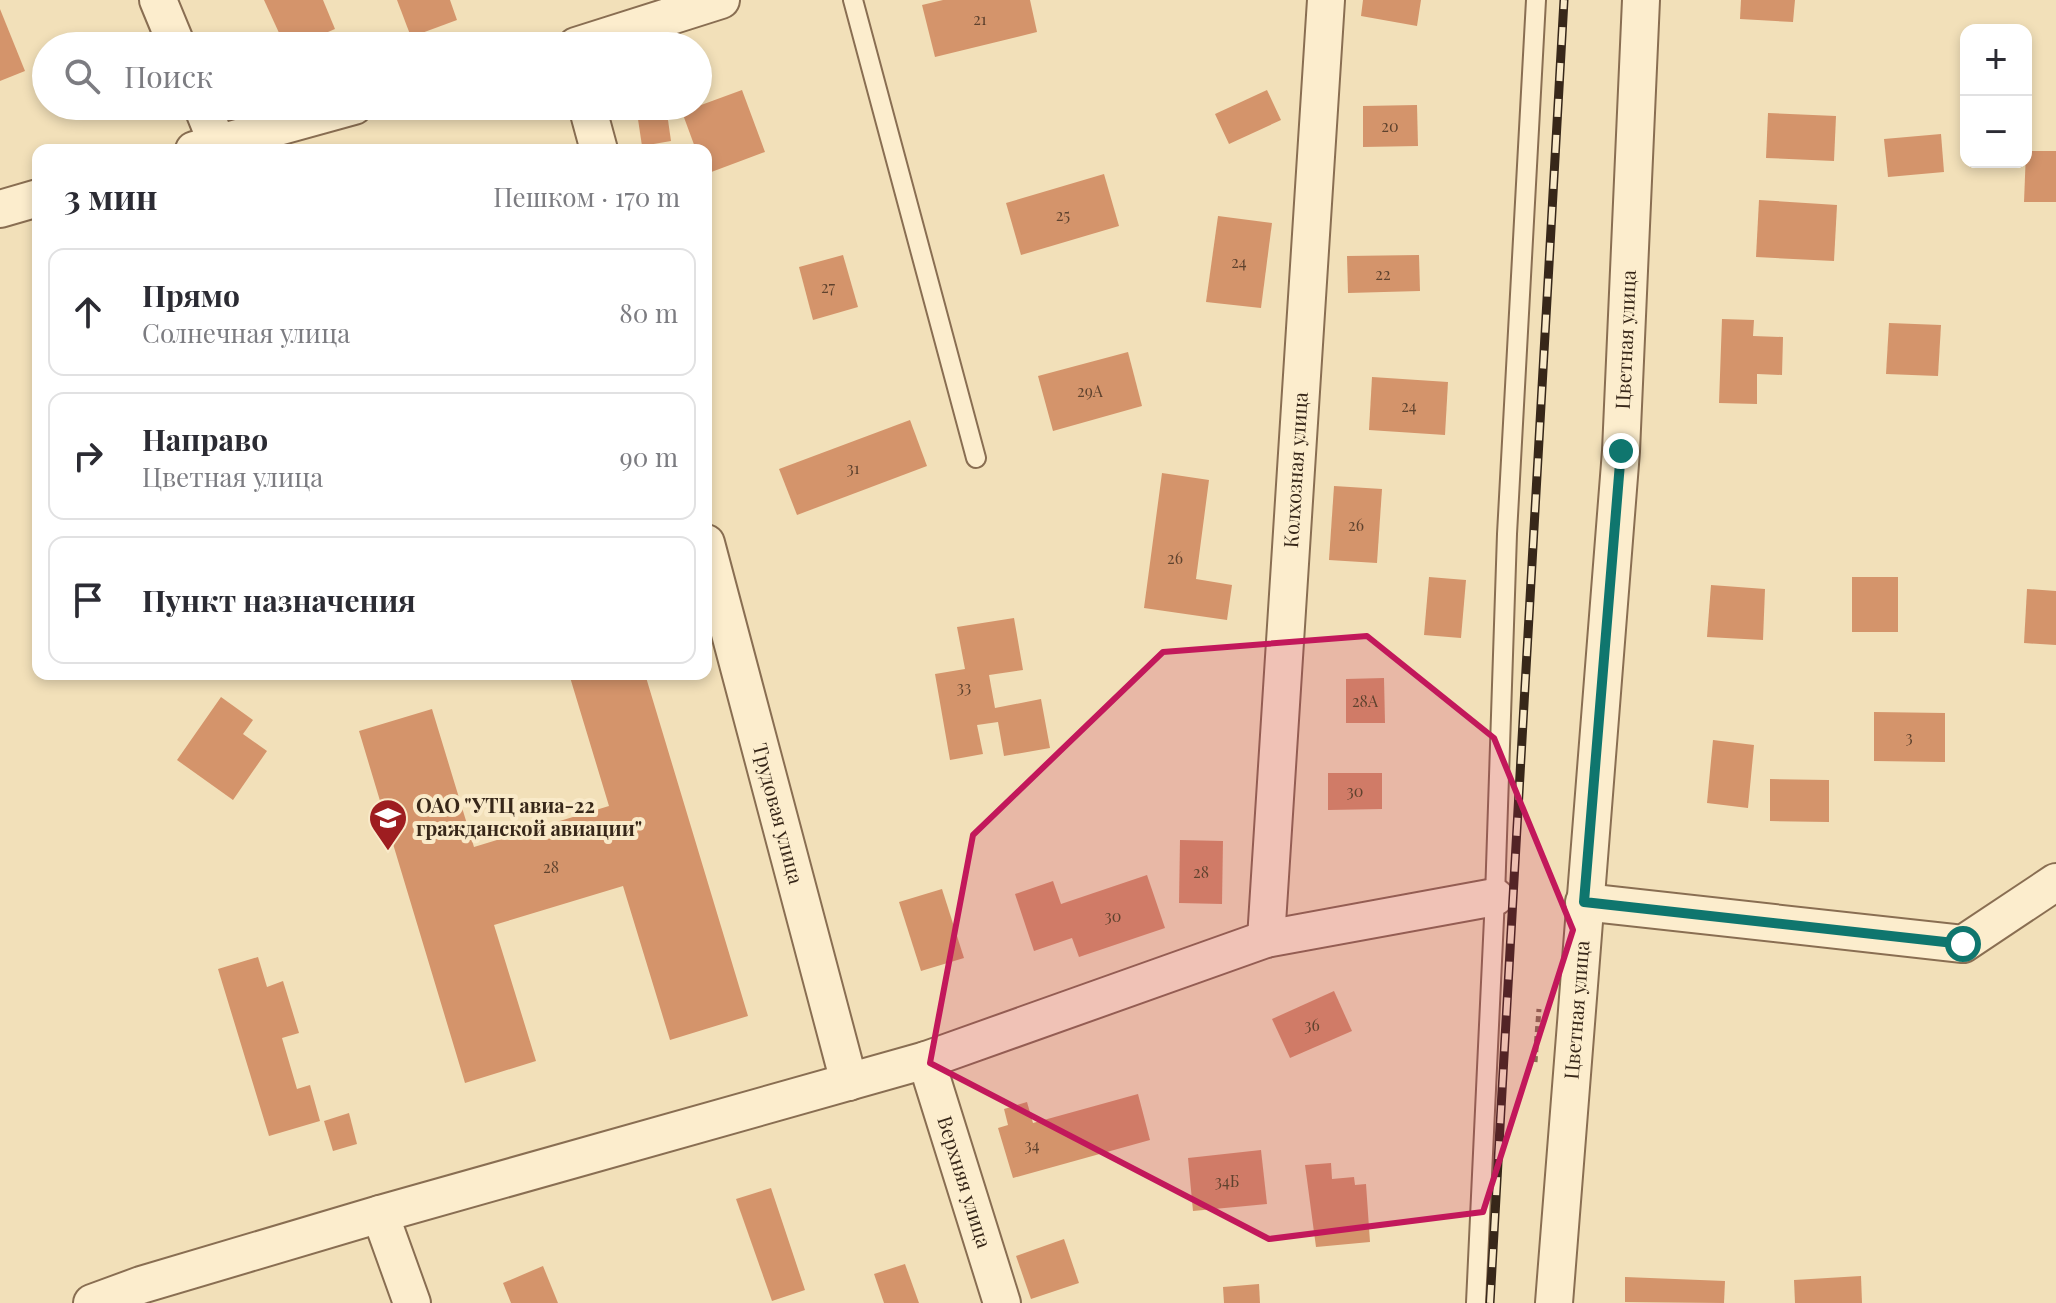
<!DOCTYPE html>
<html lang="ru">
<head>
<meta charset="utf-8">
<style>
  :root { --surface:#fff; --page:#f2f2f3; --text:#2b2b33; --muted:#7c7c81; --line:#e1e1e2 }
  body { margin:0; font-family:"Playfair Display",serif; background:var(--page); color:var(--text) }
  .controls { position:absolute; right:24px; top:24px; display:grid; overflow:hidden; border-radius:16px; box-shadow:0 4px 12px #0003 }
  .controls button { width:72px; height:72px; display:grid; place-items:center; padding:0; border:0; border-bottom:2px solid var(--line); background:var(--surface); color:var(--text); font:40px sans-serif }
  .stop { position:absolute; width:24px; height:24px; margin:-18px; border:6px solid #0f766e; border-radius:50%; background:#fff }
  .stop.end { background:#0f766e; border-color:#fff; box-shadow:0 2px 8px #0008 }
  .list { margin:0; padding:0; list-style:none }
  h2 { display:flex; justify-content:space-between; align-items:center; height:104px; margin:0; padding:0 32px; font-size:34px }
  h2 small { font-size:26px; font-weight:400; color:var(--muted) }
  .list li { display:grid; grid-template-columns:52px 1fr auto; gap:24px; align-items:center; box-sizing:border-box; height:128px; margin:0 16px 16px; padding:0 16px; border:2px solid var(--line); border-radius:16px }
  .list b { display:block; font-size:30px; white-space:nowrap }
  .list p { margin:0; font-size:26px; white-space:nowrap; color:var(--muted) }
  .list em { font-size:26px; font-style:normal; color:var(--muted) }
  .icon { flex:none; width:44px; height:44px; fill:none; stroke:currentColor; stroke-width:2; stroke-linecap:round; stroke-linejoin:round }
  .map { position:relative; flex:none; width:2056px; height:1303px; overflow:hidden }
  .search { position:absolute; background:var(--surface); box-shadow:0 4px 12px #0003; left:32px; top:32px; width:680px; height:88px; display:flex; align-items:center; gap:20px; box-sizing:border-box; padding:0 28px; border-radius:44px; color:var(--muted); font-size:30px }
  .panel { position:absolute; background:var(--surface); box-shadow:0 4px 12px #0003; left:32px; top:144px; width:680px; height:536px; border-radius:16px }
  .map>svg:first-child { display:block }
  .building { fill:#d4946b }
  .lines { fill:none; stroke-linecap:round; stroke-linejoin:round }
  .lane-casing { stroke:#896e52; stroke-width:22 }
  .street-casing { stroke:#896e52; stroke-width:40 }
  .path { stroke:#896e52; stroke-width:5; stroke-dasharray:6 4; stroke-linecap:butt }
  .lane { stroke:#fcedcd; stroke-width:18 }
  .street { stroke:#fcedcd; stroke-width:36 }
  .rail-casing { stroke:#372719; stroke-width:9 }
  .rail { stroke:#f9eac9; stroke-width:6; stroke-dasharray:18; stroke-linecap:butt }
  .route { stroke:#0f766e; stroke-width:10 }
  .marked { fill:#c2185b; fill-opacity:0.2; stroke:#c2185b; stroke-width:6; stroke-linejoin:round }
  .labels { text-anchor:middle; stroke-width:8; stroke-linejoin:round; paint-order:stroke }
  .number-label { font-size:16px; fill:#5e422e }
  .street-label { font-size:20px; fill:#372719; stroke:#f9eac9 }
  .poi-label { font-size:20px; font-weight:bold; fill:#372719; stroke:#f9eac9; text-anchor:start }
</style>
</head>
<body>
<div class="map">
<svg width="2056" height="1303" viewBox="0 0 2056 1303">
  <rect width="100%" height="100%" fill="#f2e0b9"/>
  <!-- building -->
  <g class="building">
    <polygon points="264,0 323,0 335,29 295,46 285,46"/>
    <polygon points="397,0 450,0 457,20 411,37"/>
    <polygon points="943,0 1030,0 1037,32 935,57 922,5"/>
    <polygon points="1363,0 1421,0 1417,26 1361,16"/>
    <polygon points="1741,0 1795,0 1793,22 1740,19"/>
    <polygon points="0,9 25,71 0,81"/>
    <polygon points="742,90 765,152 706,174 706,150 696,150 682,112"/>
    <polygon points="1267,90 1281,120 1229,144 1215,114"/>
    <polygon points="1417,105 1418,146 1363,147 1363,106"/>
    <polygon points="636,106 666,106 671,141 642,146"/>
    <polygon points="1768,113 1836,116 1834,161 1766,158"/>
    <polygon points="1941,134 1944,172 1888,177 1884,139"/>
    <polygon points="2026,151 2056,151 2056,202 2024,202"/>
    <polygon points="1104,174 1119,226 1021,255 1006,203"/>
    <polygon points="1759,200 1837,205 1834,261 1756,257"/>
    <polygon points="1218,216 1272,223 1261,308 1206,302"/>
    <polygon points="843,255 858,307 813,320 799,267"/>
    <polygon points="1419,255 1420,291 1348,293 1347,256"/>
    <polygon points="1722,319 1754,320 1753,336 1783,337 1782,375 1757,374 1757,404 1719,403"/>
    <polygon points="1889,323 1941,325 1938,376 1886,374"/>
    <polygon points="1128,352 1142,406 1053,431 1038,376"/>
    <polygon points="1372,377 1448,382 1445,435 1369,430"/>
    <polygon points="910,420 927,466 797,515 779,469"/>
    <polygon points="1162,473 1209,480 1196,579 1232,585 1227,620 1144,608"/>
    <polygon points="1334,486 1382,489 1377,563 1329,560"/>
    <polygon points="1429,577 1466,580 1461,638 1424,635"/>
    <rect x="1852" y="577" width="46" height="55"/>
    <polygon points="1711,585 1765,589 1763,640 1707,637"/>
    <polygon points="2027,589 2056,591 2056,645 2024,643"/>
    <polygon points="1014,618 1023,670 989,675 995,708 1041,699 1050,748 1004,756 998,722 977,725 983,754 950,760 935,674 965,669 957,627"/>
    <polygon points="569,674 645,674 748,1016 670,1040 623,886 494,925 536,1061 465,1083 359,731 432,709 474,847 609,806"/>
    <polygon points="1384,678 1385,723 1346,723 1346,679"/>
    <polygon points="221,697 253,720 243,734 267,751 233,800 177,760"/>
    <polygon points="1874,712 1945,713 1945,762 1874,761"/>
    <polygon points="1713,740 1754,745 1748,808 1707,803"/>
    <polygon points="1328,773 1382,773 1382,809 1328,810"/>
    <polygon points="1770,779 1829,780 1829,822 1770,821"/>
    <polygon points="1180,840 1223,841 1222,904 1179,903"/>
    <polygon points="1147,875 1165,928 1079,957 1072,938 1034,951 1015,894 1053,881 1061,904"/>
    <polygon points="942,889 964,958 921,971 899,902"/>
    <polygon points="258,957 267,987 283,981 299,1033 282,1038 297,1089 310,1085 320,1121 269,1136 218,969"/>
    <polygon points="1334,991 1352,1031 1290,1058 1272,1019"/>
    <polygon points="1138,1094 1150,1140 1013,1178 998,1128 1008,1125 1004,1109 1027,1102 1033,1123"/>
    <polygon points="349,1113 357,1144 333,1151 324,1121"/>
    <polygon points="1261,1150 1267,1204 1193,1211 1188,1158"/>
    <polygon points="1331,1163 1332,1179 1354,1177 1355,1185 1366,1184 1370,1242 1316,1247 1305,1165"/>
    <polygon points="771,1188 805,1290 772,1301 736,1199"/>
    <polygon points="1064,1239 1079,1283 1031,1299 1016,1256"/>
    <polygon points="905,1264 919,1303 884,1303 874,1274"/>
    <polygon points="543,1266 558,1303 511,1303 503,1283"/>
    <polygon points="1861,1276 1862,1303 1795,1303 1794,1280"/>
    <polygon points="1625,1277 1725,1281 1724,1303 1625,1302"/>
    <polygon points="1259,1284 1260,1303 1224,1303 1223,1287"/>
  </g>
  <g class="lines">
    <defs>
      <g id="lane">
        <polyline points="853,0 976,458"/>
        <polyline points="1476,1303 1495,897 1507,534 1536,0"/>
      </g>
      <g id="street">
        <polyline points="158,0 177,46"/>
        <polyline points="576,46 721,0"/>
        <polyline points="202,106 217,143"/>
        <polyline points="587,106 599,150"/>
        <polyline points="194,150 354,106"/>
        <polyline points="0,209 38,198"/>
        <path id="s1" d="M706,543L849,1082"/>
        <polyline points="1584,902 1963,944 2056,882"/>
        <path id="s2" d="M1266,939L1326,0"/>
        <path id="s3" d="M926,1060L1002,1303"/>
        <polyline points="380,1214 412,1303"/>
        <polyline points="92,1303 141,1285 380,1214 926,1060 1266,939 1495,897"/>
        <path id="s4" d="M1554,1303L1621,451L1641,0"/>
      </g>
    </defs>
    <!-- lane casing -->
    <use href="#lane" class="lane-casing"/>
    <!-- street casing -->
    <use href="#street" class="street-casing"/>
    <!-- path -->
    <polyline class="path" points="1535,1062 1539,1009"/>
    <!-- lane -->
    <use href="#lane" class="lane"/>
    <!-- street -->
    <use href="#street" class="street"/>
    <defs>
      <polyline id="rail" points="1490,1303 1564,0"/>
    </defs>
    <!-- rail casing -->
    <use href="#rail" class="rail-casing"/>
    <!-- rail -->
    <use href="#rail" class="rail"/>
  </g>
  <g class="lines">
    <!-- route -->
    <polyline class="route" points="1621,451 1584,902 1963,944"/>
  </g>
  <!-- marked area -->
  <path class="marked" d="M1367,636L1494,738L1573,930L1483,1212L1269,1239L930,1063L973,835L1163,652Z"/>
  <!-- icons -->
  <defs>
    <symbol id="university-pin" viewBox="-11 -11 22 30"><path d="M0 17L-7.5 6A9.5 9.5 0 1 1 7.5 6Z" fill="#9e1d20" stroke="#f9eac9"/><path d="M0-5L7-2L0 1L-7-2ZM-4 1L0 2.5L4 1V4Q0 6-4 4Z" fill="#fff"/></symbol>
  </defs>
  <g fill-rule="evenodd">
    <use href="#university-pin" x="366" y="796" width="44" height="60"/>
  </g>
  <g class="labels">
    <!-- number labels -->
    <g class="number-label">
      <text x="980" y="25">21</text>
      <text x="1390" y="132">20</text>
      <text x="1063" y="221">25</text>
      <text x="1239" y="268">24</text>
      <text x="1383" y="280">22</text>
      <text x="828" y="293">27</text>
      <text x="1090" y="397">29А</text>
      <text x="1409" y="412">24</text>
      <text x="853" y="474">31</text>
      <text x="1356" y="531">26</text>
      <text x="1175" y="564">26</text>
      <text x="964" y="693">33</text>
      <text x="1365" y="707">28А</text>
      <text x="1909" y="743">3</text>
      <text x="1355" y="797">30</text>
      <text x="551" y="873">28</text>
      <text x="1201" y="878">28</text>
      <text x="1113" y="922">30</text>
      <text x="1312" y="1031">36</text>
      <text x="1032" y="1151">34</text>
      <text x="1227" y="1187">34Б</text>
    </g>
    <!-- street labels -->
    <g class="street-label">
      <text dy="7" stroke="none"><textPath href="#s4" startOffset="966">Цветная улица</textPath></text>
      <text dy="7" stroke="none"><textPath href="#s2" startOffset="470">Колхозная улица</textPath></text>
      <text dy="7" stroke="none"><textPath href="#s1" startOffset="280">Трудовая улица</textPath></text>
      <text dy="7" stroke="none"><textPath href="#s4" startOffset="294">Цветная улица</textPath></text>
      <text dy="7" stroke="none"><textPath href="#s3" startOffset="128">Верхняя улица</textPath></text>
    </g>
    <!-- poi labels -->
    <g class="poi-label">
      <text x="416" y="813">ОАО "УТЦ авиа-22<tspan x="416" dy="23">гражданской авиации"</tspan></text>
    </g>
  </g>
</svg>
<div class="controls">
<button>+</button>
<button>−</button>
</div>
<div class="stop" style="left:1963px;top:944px"></div>
<div class="stop end" style="left:1621px;top:451px"></div>
<div class="search"><svg class="icon" aria-label="search" viewBox="0 0 24 24"><circle cx="10" cy="10" r="6"/><path d="M15 15l6 6"/></svg>Поиск</div>
<section class="panel">
<h2>3 мин<small>Пешком · 170 m</small></h2>
<ul class="list">
<li><svg class="icon" aria-label="ahead" viewBox="0 0 24 24"><path d="M12 20V5M6 11l6-6 6 6"/></svg><div><b>Прямо</b><p>Солнечная улица</p></div><em>80 m</em></li>
<li><svg class="icon" aria-label="right" viewBox="0 0 24 24"><path d="M7 20v-9h11M14 6l5 5-5 5"/></svg><div><b>Направо</b><p>Цветная улица</p></div><em>90 m</em></li>
<li><svg class="icon" aria-label="arrive" viewBox="0 0 24 24"><path d="M6 21V4h12l-3 4 3 4H6"/></svg><div><b>Пункт назначения</b></div></li>
</ul>
</section>
</div>
</body>
</html>
